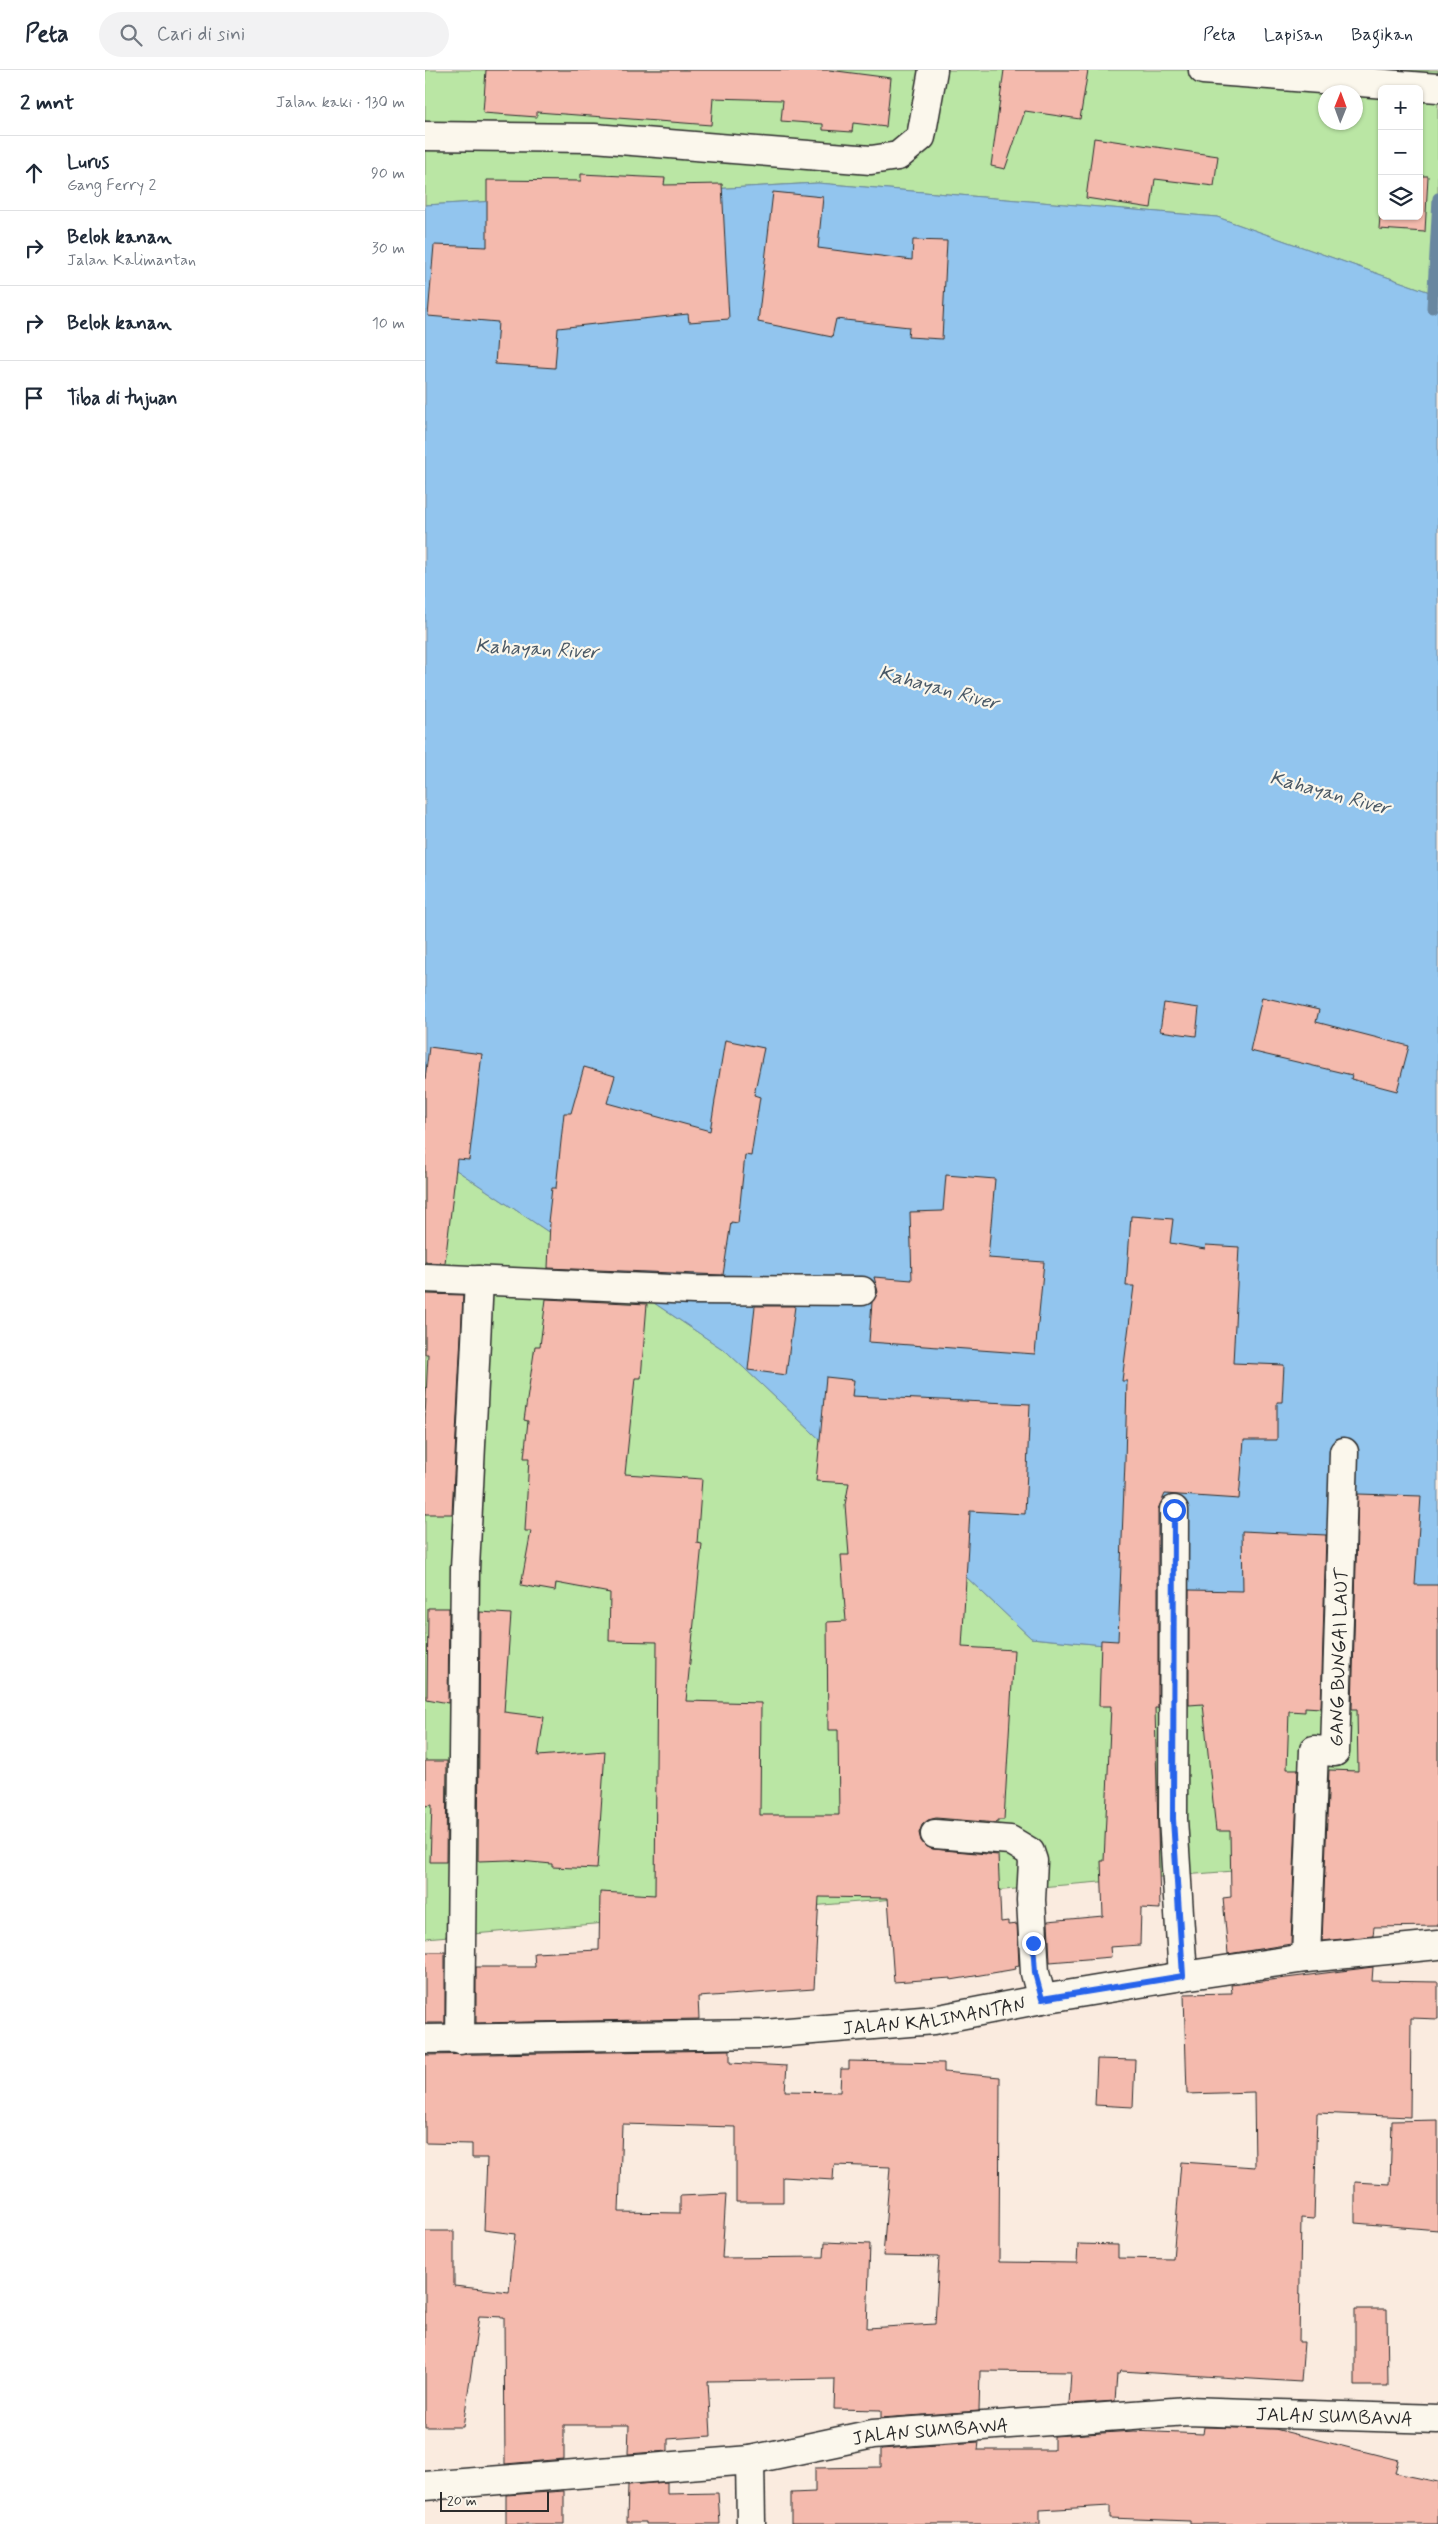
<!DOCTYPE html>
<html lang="id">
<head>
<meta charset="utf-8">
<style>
  :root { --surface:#fff; --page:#f2f2f3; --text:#1f2937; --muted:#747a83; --line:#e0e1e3 }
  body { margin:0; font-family:Mynerve,sans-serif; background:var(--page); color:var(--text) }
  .controls { position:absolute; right:15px; top:15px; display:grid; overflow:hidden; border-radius:8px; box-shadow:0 1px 4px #0004 }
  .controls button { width:45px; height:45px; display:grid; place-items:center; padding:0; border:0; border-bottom:1px solid var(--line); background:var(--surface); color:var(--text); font:25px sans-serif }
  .compass { position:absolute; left:893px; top:15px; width:45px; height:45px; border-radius:50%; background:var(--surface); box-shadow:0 1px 4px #0004; rotate:1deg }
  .scale { position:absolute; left:15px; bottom:12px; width:109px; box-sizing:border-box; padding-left:5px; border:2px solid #2b2b2b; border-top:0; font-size:14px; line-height:18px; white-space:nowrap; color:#2b2b2b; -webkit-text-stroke:4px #fbf7ec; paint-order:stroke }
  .stop { position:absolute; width:15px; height:15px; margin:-11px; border:4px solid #2563eb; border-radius:50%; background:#fff }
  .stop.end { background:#2563eb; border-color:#fff; box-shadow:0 1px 5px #0008 }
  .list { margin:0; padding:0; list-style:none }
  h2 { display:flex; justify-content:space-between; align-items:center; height:65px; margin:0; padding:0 20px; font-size:21px }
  h2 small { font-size:16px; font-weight:400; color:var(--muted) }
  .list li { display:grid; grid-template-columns:32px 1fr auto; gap:15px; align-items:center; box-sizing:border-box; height:75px; padding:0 20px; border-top:1px solid var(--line) }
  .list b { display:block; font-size:19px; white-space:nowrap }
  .list p { margin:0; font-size:16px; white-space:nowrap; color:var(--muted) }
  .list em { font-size:16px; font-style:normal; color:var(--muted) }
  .icon { flex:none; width:28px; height:28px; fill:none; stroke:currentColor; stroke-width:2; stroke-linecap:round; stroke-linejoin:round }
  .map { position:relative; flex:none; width:1013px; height:2454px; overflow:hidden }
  header { display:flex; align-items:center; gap:30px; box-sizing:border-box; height:70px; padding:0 25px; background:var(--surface); border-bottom:1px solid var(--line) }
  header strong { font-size:24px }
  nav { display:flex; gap:28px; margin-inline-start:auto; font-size:18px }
  .search { width:350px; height:45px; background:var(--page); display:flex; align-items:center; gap:12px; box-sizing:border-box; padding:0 18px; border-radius:28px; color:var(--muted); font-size:19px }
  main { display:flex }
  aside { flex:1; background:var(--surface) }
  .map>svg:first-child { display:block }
  .green { fill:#bae6a4; stroke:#728868; fill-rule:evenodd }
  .water { fill:#92c5ee; stroke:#6987a0 }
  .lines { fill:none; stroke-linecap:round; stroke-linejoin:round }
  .stream { stroke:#6987a0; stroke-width:11 }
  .building { fill:#f4baad; stroke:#2b2b2b; fill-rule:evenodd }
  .minor-casing { stroke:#2b2b2b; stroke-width:31 }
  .minor { stroke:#fbf7ec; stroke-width:28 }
  .route { stroke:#2563eb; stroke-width:6 }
  .labels { text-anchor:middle; stroke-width:4.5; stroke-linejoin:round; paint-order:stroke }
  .street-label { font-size:19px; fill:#2b2b2b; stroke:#fbf7ec }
  .water-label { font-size:20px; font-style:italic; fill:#4a5966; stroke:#fbf7ec }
</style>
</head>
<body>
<header>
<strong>Peta</strong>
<div class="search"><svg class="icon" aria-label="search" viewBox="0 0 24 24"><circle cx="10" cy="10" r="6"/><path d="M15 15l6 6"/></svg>Cari di sini</div>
<nav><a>Peta</a><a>Lapisan</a><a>Bagikan</a></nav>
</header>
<main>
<aside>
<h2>2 mnt<small>Jalan kaki · 130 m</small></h2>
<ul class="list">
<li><svg class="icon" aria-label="ahead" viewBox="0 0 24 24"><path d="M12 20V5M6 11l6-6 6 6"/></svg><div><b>Lurus</b><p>Gang Ferry 2</p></div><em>90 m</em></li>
<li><svg class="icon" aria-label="right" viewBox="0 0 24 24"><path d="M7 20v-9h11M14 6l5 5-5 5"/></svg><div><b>Belok kanan</b><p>Jalan Kalimantan</p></div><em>30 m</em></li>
<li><svg class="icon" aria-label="right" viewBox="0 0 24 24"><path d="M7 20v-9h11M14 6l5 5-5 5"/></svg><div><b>Belok kanan</b></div><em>10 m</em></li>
<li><svg class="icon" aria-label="arrive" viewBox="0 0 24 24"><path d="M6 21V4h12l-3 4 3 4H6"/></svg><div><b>Tiba di tujuan</b></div></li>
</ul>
</aside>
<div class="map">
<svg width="1013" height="2454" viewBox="0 0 1013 2454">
  <rect width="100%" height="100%" fill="#faebdf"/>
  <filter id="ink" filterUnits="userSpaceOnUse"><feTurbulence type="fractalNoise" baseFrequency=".02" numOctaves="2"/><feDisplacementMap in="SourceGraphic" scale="10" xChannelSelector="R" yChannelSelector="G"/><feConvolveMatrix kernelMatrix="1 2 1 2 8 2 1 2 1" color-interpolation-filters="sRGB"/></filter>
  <g filter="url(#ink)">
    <!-- green -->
    <g class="green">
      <path d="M0,0H1013V225L792,147L393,113L0,135ZM957,19H994V146H957ZM901,22H931V52H901Z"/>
      <polygon points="0,1079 302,1282 606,1568 804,1587 1013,1593 1013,1784 0,1868"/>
    </g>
    <!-- water -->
    <polygon class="water" points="393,113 792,147 1013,225 1013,1593 804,1587 606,1568 302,1282 0,1079 0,135"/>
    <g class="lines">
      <!-- stream -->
      <polyline class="stream" points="1007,238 1013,128"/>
    </g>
    <!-- building -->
    <g class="building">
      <polygon points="61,0 404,0 466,8 461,57 428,53 427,62 398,60 398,54 356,51 358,30 288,28 286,55 112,42 112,47 58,43"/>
      <polygon points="579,0 663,0 655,49 600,41 580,99 566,96"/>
      <polygon points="669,68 793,86 789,116 730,109 726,138 661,128"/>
      <polygon points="156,104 240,108 239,115 297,114 304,249 264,252 263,244 133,258 130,298 70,294 73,252 3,246 9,175 62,177 62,110 156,111"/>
      <polygon points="994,106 1003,106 1000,162 954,159 957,121 957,146 994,146"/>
      <polygon points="348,122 398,127 393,178 487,190 488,170 522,171 517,269 483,267 484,257 411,249 407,267 333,252"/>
      <polygon points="837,927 894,940 891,952 984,976 972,1021 926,1009 927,1005 825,981"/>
      <polygon points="739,933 774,938 771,966 735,961"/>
      <polygon points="300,970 339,978 329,1025 335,1027 326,1086 320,1085 313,1153 306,1152 298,1205 123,1198 125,1152 123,1152 127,1118 131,1118 139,1043 146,1043 159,997 190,1006 182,1033 285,1061"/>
      <polygon points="4,977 57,984 44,1090 32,1089 20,1193 0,1192 0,1009"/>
      <polygon points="521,1105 570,1109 563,1188 619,1192 610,1284 444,1272 447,1232 453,1222 449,1207 487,1210 485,1142 518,1141"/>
      <polygon points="706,1146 748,1149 745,1173 780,1179 781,1175 814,1177 808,1293 859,1295 857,1332 852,1332 852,1370 819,1370 814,1429 740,1424 733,1439 733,1638 730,1638 735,1839 716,1838 715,1875 685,1877 686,1887 625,1892 623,1851 678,1846 676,1791 679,1791 686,1636 674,1636 676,1570 693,1571 700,1392 702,1311 697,1311 709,1216 701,1216"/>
      <polygon points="0,1224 38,1225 27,1444 0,1444 0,1348 3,1284 0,1284"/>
      <polygon points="121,1229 222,1234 216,1308 210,1308 200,1404 277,1409 272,1473 277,1474 261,1631 336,1633 335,1745 414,1745 413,1660 403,1660 402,1552 421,1551 416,1485 424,1485 420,1435 424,1413 391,1411 401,1307 429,1310 427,1326 605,1334 600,1444 545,1441 537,1577 589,1580 579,1750 572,1750 572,1753 511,1748 503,1750 497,1755 494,1763 496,1771 501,1777 508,1779 573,1785 576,1852 583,1851 583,1855 592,1854 594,1895 590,1896 591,1899 526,1910 526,1908 469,1912 463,1828 394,1827 389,1919 273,1927 274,1949 51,1953 51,1897 110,1897 109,1883 174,1880 175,1822 230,1825 232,1572 184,1571 185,1523 131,1513 130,1521 96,1515 106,1461 100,1461 104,1388 99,1388 103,1351 99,1350 110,1276 115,1276"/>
      <polygon points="330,1236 370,1236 361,1305 323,1300"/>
      <polygon points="933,1424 996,1426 990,1515 1013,1515 1013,1856 949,1857 948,1866 897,1871 904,1700 933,1701 932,1639 927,1639"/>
      <polygon points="817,1461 901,1465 896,1638 880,1637 880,1642 864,1641 862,1699 873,1699 866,1874 803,1884 798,1828 806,1827 805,1761 791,1761 778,1634 764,1635 764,1520 818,1521"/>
      <polygon points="3,1538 24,1538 23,1633 2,1629"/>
      <polygon points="55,1542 86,1544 79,1642 119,1647 113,1686 180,1681 172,1799 127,1797 127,1794 84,1790 53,1791"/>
      <polygon points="0,1691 22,1691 21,1792 5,1792 7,1735 0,1736"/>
      <rect x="0" y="1882" width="20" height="71"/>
      <path d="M948,1897L947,1911L1013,1912V1949L986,1948L985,2047L892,2043L889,2149L876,2148L874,2272H879L876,2312L696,2301L695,2304H692L690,2331L644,2334L646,2302L555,2301L554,2341L456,2348V2340L409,2339L410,2309L283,2311L286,2366L243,2369V2381L203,2384L204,2355H139V2389L80,2394L79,2247L54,2246L38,2357H0V2161H29V2216L84,2222L90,2164L59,2160L62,2088H47V2074L0,2073V1985L305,1980V1993L362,1996L360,2021L415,2022L416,1999H424V1991L519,1993V2002L575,2007L574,2192L652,2193L653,2174L693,2175V2188L748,2189L756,2092L830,2097L829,2022L762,2024L759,1924L807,1923L806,1915ZM197,2054L311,2057V2132H358V2107L408,2110L409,2095L465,2097L458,2186L514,2187L510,2254L442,2258L445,2174L400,2172L399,2187L297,2188L301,2124L255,2126V2143L194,2142Z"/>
      <polygon points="672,1989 710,1990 708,2037 670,2035"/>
      <polygon points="1013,2050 1013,2160 930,2153 930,2112 965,2114 967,2051"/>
      <polygon points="930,2239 962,2239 963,2316 930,2316"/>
      <polygon points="779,2357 850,2359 973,2390 970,2403 1013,2412 1013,2454 765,2454 765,2451 685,2448 685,2436 615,2440 615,2454 366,2454 366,2423 390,2422 390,2398 456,2397 456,2379 554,2372 553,2380 629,2380 629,2366 709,2361 778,2364"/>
      <polygon points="242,2412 242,2424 293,2423 295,2454 220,2454 220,2452 202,2452 203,2415"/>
      <polygon points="139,2421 139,2454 81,2454 81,2425"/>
    </g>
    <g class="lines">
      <defs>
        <g id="minor">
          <polyline points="778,0 1013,18"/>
          <polyline points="0,66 169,68 446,90 473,86 496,67 508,0"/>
          <polyline points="0,1208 269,1220 437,1221"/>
          <polyline points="749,1440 748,1749 758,1906"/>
          <polyline points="510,1764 585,1770 605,1782 608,1791 606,1830 610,1903 617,1929"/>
          <path id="s1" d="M881,1888L889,1680L910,1682L919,1382"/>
          <path id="s2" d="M0,1969L339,1964L509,1950L617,1929L758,1906L881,1888L1013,1875"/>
          <polyline points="35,1970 40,1499 54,1210"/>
          <polyline points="325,2390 326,2454"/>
          <path id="s3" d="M0,2416L325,2390L448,2364L762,2341L1013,2349"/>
        </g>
      </defs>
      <!-- minor casing -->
      <use href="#minor" class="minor-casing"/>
      <!-- minor -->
      <use href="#minor" class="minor"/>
    </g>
  </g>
  <g class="lines" filter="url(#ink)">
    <!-- route -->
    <polyline class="route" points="608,1873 610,1903 617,1929 758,1906 748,1749 749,1440"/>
  </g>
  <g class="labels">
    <!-- street labels -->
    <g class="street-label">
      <text dy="7" stroke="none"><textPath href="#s1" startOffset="324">GANG BUNGAI LAUT</textPath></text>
      <text dy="7" stroke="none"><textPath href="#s2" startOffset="510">JALAN KALIMANTAN</textPath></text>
      <text dy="7" stroke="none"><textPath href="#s3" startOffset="914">JALAN SUMBAWA</textPath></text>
      <text dy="7" stroke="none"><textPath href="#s3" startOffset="509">JALAN SUMBAWA</textPath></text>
    </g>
    <!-- water labels -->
    <g class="water-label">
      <text transform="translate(112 578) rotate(3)" y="7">Kahayan River</text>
      <text transform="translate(514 617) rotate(15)" y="7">Kahayan River</text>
      <text transform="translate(905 722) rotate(15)" y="7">Kahayan River</text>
    </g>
  </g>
</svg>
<div class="controls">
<button>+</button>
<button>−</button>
<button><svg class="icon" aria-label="layers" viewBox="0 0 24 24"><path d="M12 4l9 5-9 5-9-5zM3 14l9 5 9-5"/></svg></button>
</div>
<svg class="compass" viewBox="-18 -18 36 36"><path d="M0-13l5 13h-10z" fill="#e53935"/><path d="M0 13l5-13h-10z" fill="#747a83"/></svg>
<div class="scale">20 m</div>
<div class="stop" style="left:749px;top:1440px"></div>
<div class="stop end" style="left:608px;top:1873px"></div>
</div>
</main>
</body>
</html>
